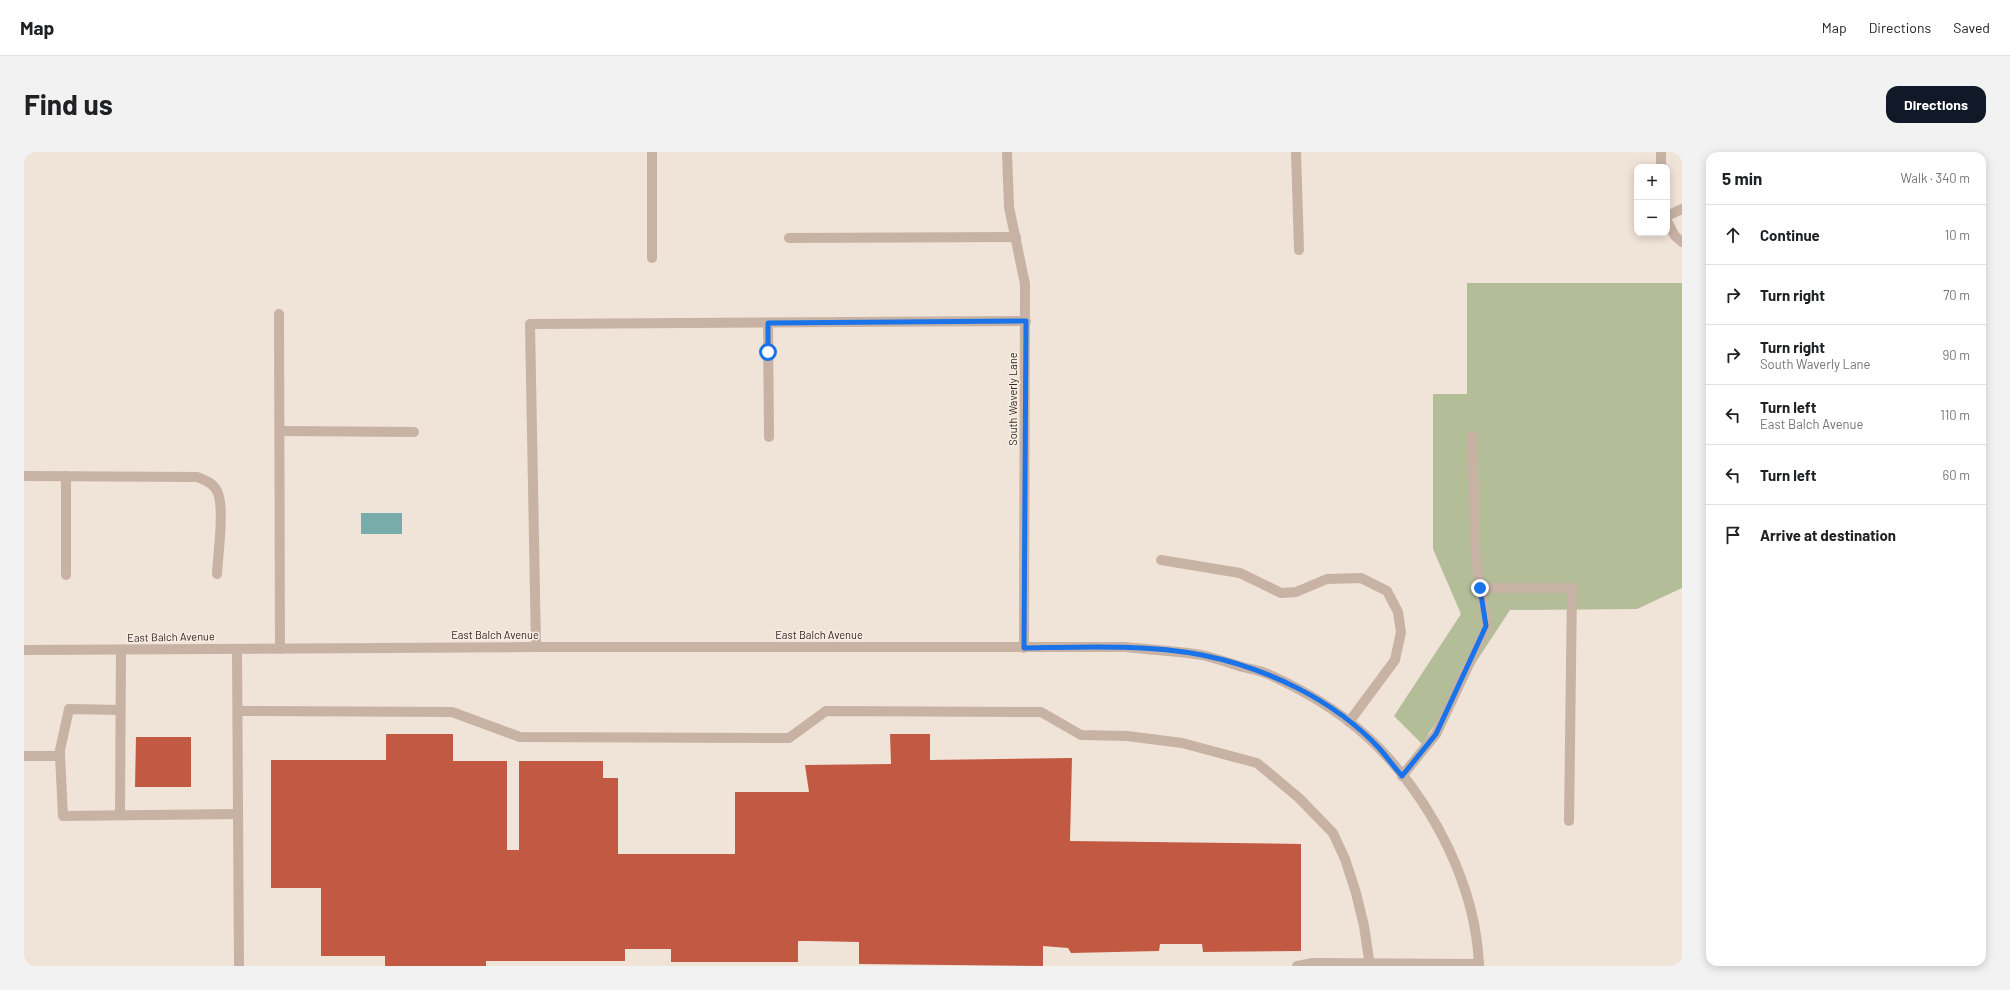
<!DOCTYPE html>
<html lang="en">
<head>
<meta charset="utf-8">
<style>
  :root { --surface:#fff; --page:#f2f2f2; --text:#202124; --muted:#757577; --line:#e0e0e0; --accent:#111827 }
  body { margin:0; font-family:Barlow,sans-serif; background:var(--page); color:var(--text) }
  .controls { position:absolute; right:12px; top:12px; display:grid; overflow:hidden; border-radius:8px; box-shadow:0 2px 10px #0003 }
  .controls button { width:36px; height:36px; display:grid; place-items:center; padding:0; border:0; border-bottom:1px solid var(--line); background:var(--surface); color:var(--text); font:20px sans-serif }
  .stop { position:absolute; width:12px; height:12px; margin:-9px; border:3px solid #1a73e8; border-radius:50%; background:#fff }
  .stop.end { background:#1a73e8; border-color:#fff; box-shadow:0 1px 4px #0008 }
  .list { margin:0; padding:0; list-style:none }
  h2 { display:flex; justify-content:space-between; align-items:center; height:52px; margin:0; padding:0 16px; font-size:17px }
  h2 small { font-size:13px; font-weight:400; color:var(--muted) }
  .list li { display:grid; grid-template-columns:26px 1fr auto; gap:12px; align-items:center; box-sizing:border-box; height:60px; padding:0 16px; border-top:1px solid var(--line) }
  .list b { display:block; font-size:15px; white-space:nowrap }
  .list p { margin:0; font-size:13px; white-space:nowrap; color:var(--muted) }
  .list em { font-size:13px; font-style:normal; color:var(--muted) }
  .icon { flex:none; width:22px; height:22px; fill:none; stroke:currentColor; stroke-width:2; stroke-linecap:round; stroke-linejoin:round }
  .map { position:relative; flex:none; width:1658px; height:814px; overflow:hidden; border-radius:12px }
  header { display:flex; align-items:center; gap:24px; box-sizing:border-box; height:56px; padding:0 20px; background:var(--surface); border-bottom:1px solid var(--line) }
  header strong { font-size:19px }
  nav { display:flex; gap:22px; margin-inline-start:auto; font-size:14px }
  .intro { display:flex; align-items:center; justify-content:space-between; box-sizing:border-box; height:96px; padding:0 24px }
  h1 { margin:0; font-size:28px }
  .button { padding:10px 18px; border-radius:12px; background:var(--accent); color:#fff; font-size:14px; font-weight:700 }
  main { display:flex; gap:24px; padding:0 24px }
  aside { flex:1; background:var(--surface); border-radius:12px; box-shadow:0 2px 10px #0003 }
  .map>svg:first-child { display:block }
  .green { fill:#b3be98 }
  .water { fill:#77acab }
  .building { fill:#c25a43 }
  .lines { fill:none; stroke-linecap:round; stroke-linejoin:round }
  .service { stroke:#c7b2a4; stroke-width:10 }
  .minor { stroke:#c7b2a4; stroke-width:10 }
  .route { stroke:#1a73e8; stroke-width:5 }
  .labels { text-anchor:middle; stroke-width:3; stroke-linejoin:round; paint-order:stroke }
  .street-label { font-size:11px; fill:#332925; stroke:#f8ede3 }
</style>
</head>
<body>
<header>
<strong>Map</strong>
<nav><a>Map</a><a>Directions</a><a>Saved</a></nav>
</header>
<div class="intro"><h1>Find us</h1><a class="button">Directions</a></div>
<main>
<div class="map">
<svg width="1658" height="814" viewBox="0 0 1658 814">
  <rect width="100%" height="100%" fill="#f0e3d7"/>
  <!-- green -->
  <polygon class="green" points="1443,131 1658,131 1658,436 1613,457 1486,458 1398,592 1370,564 1437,462 1409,397 1409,242 1443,242"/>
  <!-- water -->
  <rect class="water" x="337" y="361" width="41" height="21"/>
  <!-- building -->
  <g class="building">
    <polygon points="362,582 429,582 429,609 483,609 483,698 495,698 495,609 579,609 579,626 594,626 594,702 711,702 711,640 785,640 781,613 867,612 866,582 906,582 906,608 1048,606 1046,689 1277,692 1277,799 1179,800 1178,792 1136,792 1135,799 1047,801 1044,796 1019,794 1019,814 835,812 835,790 785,789 774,789 774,810 647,810 647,797 601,797 601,809 462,809 462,814 361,814 361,804 297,804 297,736 247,736 247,608 362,608"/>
    <polygon points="112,585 167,585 167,635 111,635"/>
  </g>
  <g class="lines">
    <!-- service -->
    <g class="service">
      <polyline points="1272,0 1275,98"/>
      <polyline points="1643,64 1658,57"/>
      <polyline points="765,86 992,85"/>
      <polyline points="628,106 628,0"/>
      <polyline points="255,162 256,497"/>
      <polyline points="744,171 745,285"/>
      <polyline points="256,279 390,280"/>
      <path d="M0,324L173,325C181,328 189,331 193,339C201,354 194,402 193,422"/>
      <polyline points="42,324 42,423"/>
      <polyline points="1137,408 1216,421 1257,441 1272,440 1303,427 1337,426 1363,439 1374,460 1377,480 1371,508 1325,570"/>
      <polyline points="1456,436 1548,436 1545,669"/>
      <polyline points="512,495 506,172 1002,169"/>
      <polyline points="213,497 215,814"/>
      <polyline points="214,559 428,560 496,585 765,586 802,559 1017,560 1057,583 1103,584 1158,591 1233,611 1275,646 1309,681 1321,707 1332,741 1340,774 1346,814"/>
      <polyline points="0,604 36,604 39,664 214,662"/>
      <polyline points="36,604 36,598 45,557 96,558"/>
      <polyline points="1378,624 1412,582 1463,474 1452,408 1448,284"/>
      <polyline points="96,663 97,498"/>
      <polyline points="1273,814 1289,811 1455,812"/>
    </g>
    <!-- minor -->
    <g class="minor">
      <polyline points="983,0 985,55 1001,132 1000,496"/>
      <polyline points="1637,0 1637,15"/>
      <polyline points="1643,69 1651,84 1658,90"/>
      <path d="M0,498L512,495H1102C1127,498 1153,499 1178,503C1190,506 1203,510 1215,514C1225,517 1236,518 1244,522C1284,540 1324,564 1355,596C1410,653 1452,734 1455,814"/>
    </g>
  </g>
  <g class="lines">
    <!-- route -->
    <path class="route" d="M744,200V171L1002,169L1000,496C1057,495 1122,492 1178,503C1243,516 1310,548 1355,596C1363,605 1370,615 1378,624L1412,582L1462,474L1456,436"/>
  </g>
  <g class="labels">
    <!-- street labels -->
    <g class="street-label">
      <text transform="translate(989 247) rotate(-90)" y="4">South Waverly Lane</text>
      <text x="471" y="487">East Balch Avenue</text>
      <text x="795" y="487">East Balch Avenue</text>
      <text transform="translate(147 485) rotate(-1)" y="4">East Balch Avenue</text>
    </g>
  </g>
</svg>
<div class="controls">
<button>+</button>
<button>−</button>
</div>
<div class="stop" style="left:744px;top:200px"></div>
<div class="stop end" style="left:1456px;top:436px"></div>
</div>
<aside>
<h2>5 min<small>Walk · 340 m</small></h2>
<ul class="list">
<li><svg class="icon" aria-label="ahead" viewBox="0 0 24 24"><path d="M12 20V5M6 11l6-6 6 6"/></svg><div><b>Continue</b></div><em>10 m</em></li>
<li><svg class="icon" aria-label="right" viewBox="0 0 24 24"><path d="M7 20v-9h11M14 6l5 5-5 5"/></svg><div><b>Turn right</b></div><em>70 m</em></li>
<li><svg class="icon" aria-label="right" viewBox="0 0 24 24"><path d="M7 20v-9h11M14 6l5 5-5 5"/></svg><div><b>Turn right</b><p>South Waverly Lane</p></div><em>90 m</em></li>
<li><svg class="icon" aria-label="left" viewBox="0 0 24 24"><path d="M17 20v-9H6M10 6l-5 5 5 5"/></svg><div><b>Turn left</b><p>East Balch Avenue</p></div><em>110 m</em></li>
<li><svg class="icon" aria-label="left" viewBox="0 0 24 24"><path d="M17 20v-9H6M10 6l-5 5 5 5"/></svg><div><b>Turn left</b></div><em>60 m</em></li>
<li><svg class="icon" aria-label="arrive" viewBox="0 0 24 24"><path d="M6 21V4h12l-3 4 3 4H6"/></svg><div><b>Arrive at destination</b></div></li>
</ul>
</aside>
</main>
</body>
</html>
